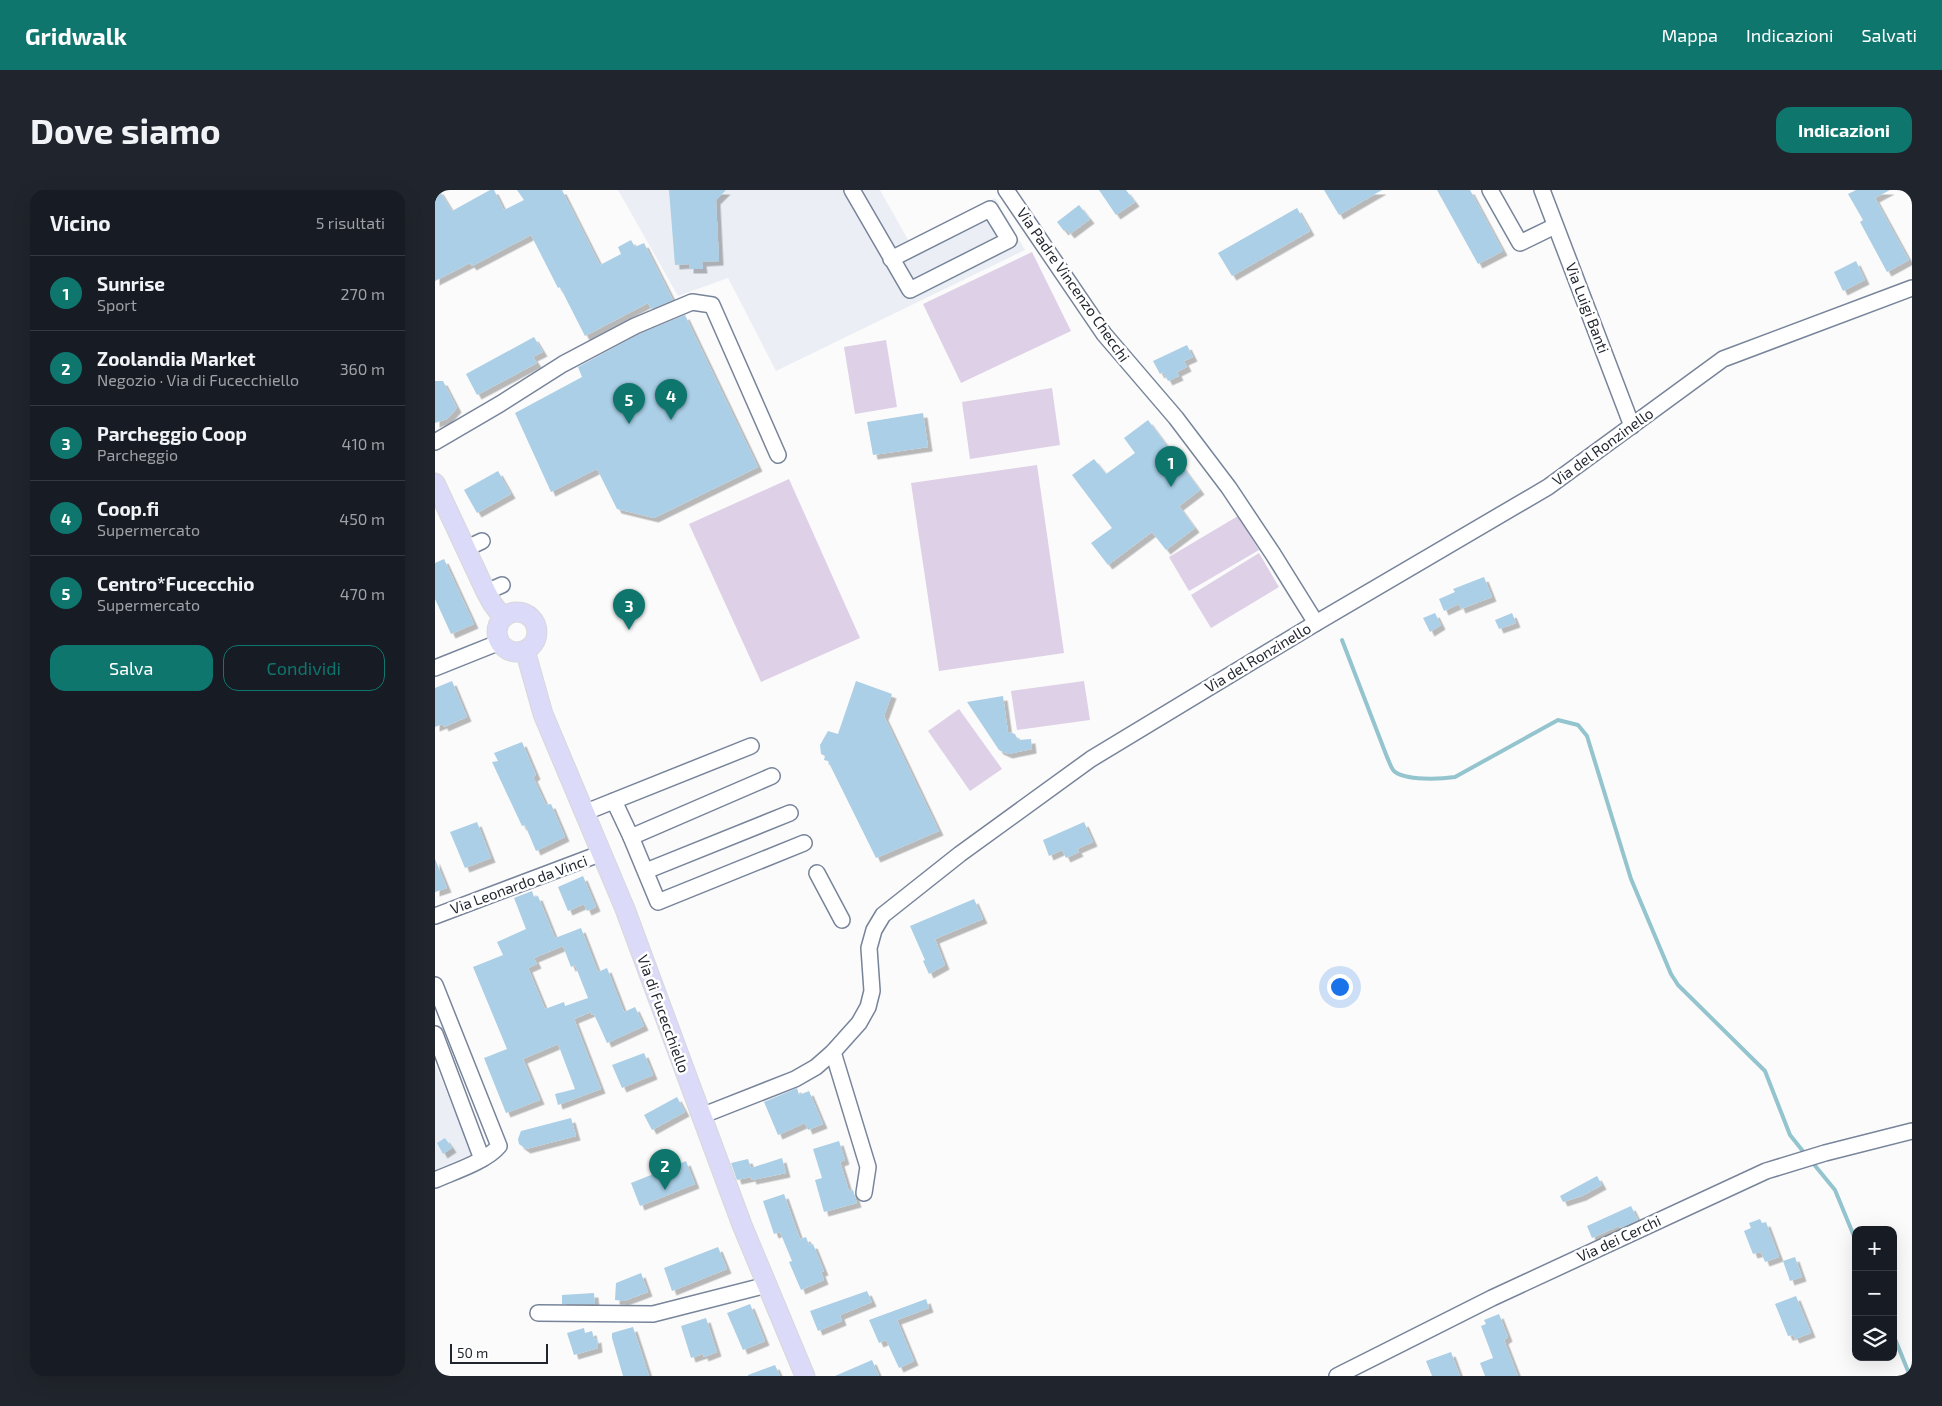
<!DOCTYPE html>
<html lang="it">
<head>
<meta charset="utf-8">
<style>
  :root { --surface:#171b24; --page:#20242c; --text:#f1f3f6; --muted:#9ea1a6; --line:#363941; --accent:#0f766e }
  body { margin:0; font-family:"Exo 2",sans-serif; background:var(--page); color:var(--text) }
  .controls { position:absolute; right:15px; bottom:15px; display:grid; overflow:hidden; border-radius:10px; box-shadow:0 5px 20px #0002 }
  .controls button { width:45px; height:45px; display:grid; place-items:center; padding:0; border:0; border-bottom:1px solid var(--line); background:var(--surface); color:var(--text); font:25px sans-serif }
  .scale { position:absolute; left:15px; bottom:12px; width:98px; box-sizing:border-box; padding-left:5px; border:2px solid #1f242d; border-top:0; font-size:14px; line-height:18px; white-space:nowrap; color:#1f242d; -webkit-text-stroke:4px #fff; paint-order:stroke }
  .you { position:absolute; left:904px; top:796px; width:18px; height:18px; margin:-12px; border:4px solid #fff; border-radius:50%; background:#1a73e8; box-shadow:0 0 0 8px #1a73e833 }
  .badge { display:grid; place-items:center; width:32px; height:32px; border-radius:50%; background:var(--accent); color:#fff; font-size:16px; font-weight:700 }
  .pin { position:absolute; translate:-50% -41px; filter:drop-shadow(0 1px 2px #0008) }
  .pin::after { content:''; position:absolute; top:26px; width:18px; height:15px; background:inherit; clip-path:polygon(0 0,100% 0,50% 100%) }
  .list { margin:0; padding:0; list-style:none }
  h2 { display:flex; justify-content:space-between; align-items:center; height:65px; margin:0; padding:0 20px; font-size:21px }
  h2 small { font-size:16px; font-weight:400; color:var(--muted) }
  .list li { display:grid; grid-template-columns:32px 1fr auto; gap:15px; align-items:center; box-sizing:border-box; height:75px; padding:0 20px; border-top:1px solid var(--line) }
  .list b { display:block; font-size:19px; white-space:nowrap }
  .list p { margin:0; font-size:16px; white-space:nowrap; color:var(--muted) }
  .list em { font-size:16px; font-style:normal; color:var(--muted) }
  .actions { display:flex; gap:10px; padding:15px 20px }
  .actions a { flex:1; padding:11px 0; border:1px solid var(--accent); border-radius:15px; text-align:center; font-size:18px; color:var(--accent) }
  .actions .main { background:var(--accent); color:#fff }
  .icon { flex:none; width:28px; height:28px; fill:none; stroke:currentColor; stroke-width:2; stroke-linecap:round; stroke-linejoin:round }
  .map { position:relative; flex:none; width:1477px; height:1186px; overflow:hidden; border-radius:15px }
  header { display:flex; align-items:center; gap:30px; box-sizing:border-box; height:70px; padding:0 25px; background:var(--accent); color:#fff }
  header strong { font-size:24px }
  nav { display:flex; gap:28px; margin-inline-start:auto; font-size:18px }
  .intro { display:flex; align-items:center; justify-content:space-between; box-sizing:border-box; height:120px; padding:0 30px }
  h1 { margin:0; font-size:35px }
  .button { padding:12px 22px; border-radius:15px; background:var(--accent); color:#fff; font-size:18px; font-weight:700 }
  main { display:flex; gap:30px; padding:0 30px }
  aside { flex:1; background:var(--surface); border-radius:15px; box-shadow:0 5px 20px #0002 }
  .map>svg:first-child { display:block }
  .built { fill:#ebeff5 }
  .grass { fill:#ded0e7 }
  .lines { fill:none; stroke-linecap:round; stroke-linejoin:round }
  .stream { stroke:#94c4ce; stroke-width:4 }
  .building { fill:#aacfe7; fill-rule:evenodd; filter:url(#shadow) }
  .minor-casing { stroke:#77849a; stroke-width:18 }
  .major-casing { stroke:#d7d8d9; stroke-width:21 }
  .minor { stroke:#fff; stroke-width:15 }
  .major { stroke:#dbdaf8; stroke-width:19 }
  .labels { text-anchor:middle; stroke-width:5; stroke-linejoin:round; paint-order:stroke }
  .street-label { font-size:15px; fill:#1f242d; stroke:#fff }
</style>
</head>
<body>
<header>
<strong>Gridwalk</strong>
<nav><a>Mappa</a><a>Indicazioni</a><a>Salvati</a></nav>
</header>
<div class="intro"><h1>Dove siamo</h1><a class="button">Indicazioni</a></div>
<main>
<aside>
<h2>Vicino<small>5 risultati</small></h2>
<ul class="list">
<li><span class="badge">1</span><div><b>Sunrise</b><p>Sport</p></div><em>270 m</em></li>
<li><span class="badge">2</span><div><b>Zoolandia Market</b><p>Negozio · Via di Fucecchiello</p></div><em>360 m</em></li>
<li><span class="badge">3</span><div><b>Parcheggio Coop</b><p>Parcheggio</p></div><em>410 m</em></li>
<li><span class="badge">4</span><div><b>Coop.fi</b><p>Supermercato</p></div><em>450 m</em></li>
<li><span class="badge">5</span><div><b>Centro*Fucecchio</b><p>Supermercato</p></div><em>470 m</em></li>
</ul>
<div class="actions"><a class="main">Salva</a><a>Condividi</a></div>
</aside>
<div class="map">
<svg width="1477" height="1186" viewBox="0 0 1477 1186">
  <defs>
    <filter id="shadow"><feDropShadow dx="4.5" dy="4.5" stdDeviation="0" flood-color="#0004"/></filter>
  </defs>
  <rect width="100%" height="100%" fill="#fbfbfb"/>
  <!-- built -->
  <g class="built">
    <polygon points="183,0 445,0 475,53 560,8 590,60 341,181 293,88 243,106"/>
    <polygon points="0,874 37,964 0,980"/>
  </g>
  <!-- grass -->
  <g class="grass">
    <polygon points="597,62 636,141 526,193 488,114"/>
    <polygon points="451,150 462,217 420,224 409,157"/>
    <polygon points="617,198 625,255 535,269 527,212"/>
    <polygon points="602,275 629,463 504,481 476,293"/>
    <polygon points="354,289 425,448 326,492 254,334"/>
    <polygon points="803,326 824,360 754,401 734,367"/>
    <polygon points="824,363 844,397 776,438 756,405"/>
    <polygon points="649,491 655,530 582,540 576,501"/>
    <polygon points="524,519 567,579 535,601 493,541"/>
  </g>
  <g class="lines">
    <!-- stream -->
    <g class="stream">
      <path d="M907,450L952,567C954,571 956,578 959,581C970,591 1006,589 1020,587L1123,530L1143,535L1152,546L1196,689L1236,784L1243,795L1330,881L1355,945L1371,965"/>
      <polyline points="1377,972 1400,1000 1421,1051"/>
      <polyline points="1458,1144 1475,1186"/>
    </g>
  </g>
  <!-- building -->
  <g class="building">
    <polygon points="0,0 4,0 17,21 55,0 59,0 69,20 89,10 82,0 127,0 165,75 186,64 183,57 196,50 200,57 209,53 238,110 216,119 213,113 150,146 125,97 123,98 96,45 37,76 35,73 0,91"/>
    <polygon points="234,0 291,0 281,10 284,71 267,72 268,79 254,79 254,74 240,75"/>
    <polygon points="664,0 691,0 700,12 681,25"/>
    <polygon points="889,0 947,0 904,25"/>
    <polygon points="1002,0 1035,0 1068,61 1043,74"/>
    <polygon points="1421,0 1455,0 1440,8 1474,70 1452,82 1425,32 1428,30 1413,4"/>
    <polygon points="644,15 655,29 635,44 631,39 629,41 622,32"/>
    <polygon points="862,18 875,41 797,86 783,63"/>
    <polygon points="1421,71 1430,90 1408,101 1399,82"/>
    <polygon points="250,125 323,277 219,328 182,319 162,279 116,302 80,223 147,187 143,177 204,144"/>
    <polygon points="99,147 108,162 98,167 102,173 42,205 31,184"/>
    <polygon points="752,155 758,167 749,171 752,177 742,182 744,186 733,191 728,182 725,184 718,171"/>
    <polygon points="0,191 8,191 22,218 12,229 0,233"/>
    <polygon points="488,223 493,257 438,265 432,232"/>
    <polygon points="713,230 765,300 744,316 760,338 731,360 717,342 673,375 656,353 677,338 637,285 659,269 671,284 700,263 689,248"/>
    <polygon points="63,281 76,304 42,323 29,300"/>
    <polygon points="9,369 39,434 16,444 0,409 0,373"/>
    <polygon points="1049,387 1057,407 1026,419 1024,414 1009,421 1004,409 1020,402 1018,399"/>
    <polygon points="1000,423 1006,435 995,442 988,428"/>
    <polygon points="1077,423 1081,433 1064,439 1060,430"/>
    <polygon points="17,491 32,527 9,537 8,534 0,537 0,498"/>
    <polygon points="421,491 457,504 449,526 504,641 441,668 393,571 389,570 390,566 386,564 385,555 393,541 403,544"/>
    <polygon points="568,506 573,542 580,544 583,550 596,549 597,559 573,564 564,560 532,512"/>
    <polygon points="87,552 101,585 98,587 111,615 116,614 130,647 101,661 90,635 87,636 57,572 63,571 59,563"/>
    <polygon points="42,632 56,668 30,678 15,642"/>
    <polygon points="649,632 658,652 642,659 644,662 631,668 627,660 614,666 608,650"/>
    <polygon points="0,669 12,698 0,702"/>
    <polygon points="148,686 161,717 152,721 149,714 133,721 123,697"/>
    <path d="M97,701L99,707L103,706L120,748L146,738L163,782L172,778L189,822L200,817L209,836L172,853L159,824L157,825L156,822L139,829L166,899L123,915L120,904L140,899L123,854L88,869L105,910L71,923L49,868L72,859L38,777L68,765L62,752L91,739L79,708ZM128,756L136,777L140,775L153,808L130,816L129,812L110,819L93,778L102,774L99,768Z"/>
    <polygon points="539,709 548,729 500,749 510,775 494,784 488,771 490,770 475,736"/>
    <polygon points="209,863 218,885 187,898 177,875"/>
    <polygon points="362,898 364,905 374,901 388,934 373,940 370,933 343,945 329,912"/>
    <polygon points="242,907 250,922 217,940 209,925"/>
    <polygon points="136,928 141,946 91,959 84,954 83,949 86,941"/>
    <polygon points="10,948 17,958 8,964 2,953"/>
    <polygon points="404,951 410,970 405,972 414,1001 418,1000 422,1013 389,1022 380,990 387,988 378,959"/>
    <polygon points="347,968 351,983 317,990 316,987 302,990 296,973 313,969 316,978"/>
    <polygon points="251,971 260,994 205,1016 196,993"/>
    <polygon points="1162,986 1167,995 1147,1006 1128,1012 1125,1006"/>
    <polygon points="349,1004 365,1049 371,1047 374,1055 378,1054 389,1081 386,1082 389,1090 366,1100 354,1072 357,1071 345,1042 339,1044 328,1011"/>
    <polygon points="1196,1016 1203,1030 1185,1038 1184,1036 1157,1048 1152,1036"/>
    <polygon points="1325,1029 1327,1033 1331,1032 1344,1067 1330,1072 1326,1062 1318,1064 1309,1041 1316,1038 1314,1033"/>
    <polygon points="283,1057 292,1079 237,1101 229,1078"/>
    <polygon points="1360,1067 1367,1087 1355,1091 1348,1071"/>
    <polygon points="206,1083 213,1102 189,1111 180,1110 181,1093"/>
    <polygon points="432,1101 437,1112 405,1125 407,1131 383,1141 375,1121"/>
    <polygon points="159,1103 160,1114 127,1114 127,1105"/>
    <polygon points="1361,1106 1376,1143 1360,1149 1358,1145 1353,1146 1340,1114"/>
    <polygon points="491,1109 494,1118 462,1130 479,1171 464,1178 451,1150 444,1153 434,1130"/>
    <polygon points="315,1114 330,1151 308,1160 292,1123"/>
    <polygon points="1064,1124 1073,1147 1069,1150 1083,1186 1050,1186 1045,1173 1058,1168 1046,1136 1051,1134 1049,1130"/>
    <polygon points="271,1128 282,1162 269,1167 268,1164 256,1168 246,1136"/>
    <polygon points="198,1137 214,1186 188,1186 177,1148 177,1143"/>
    <polygon points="149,1138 150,1143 157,1141 159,1149 162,1148 163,1158 139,1165 132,1143"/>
    <polygon points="1016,1162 1025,1186 997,1186 991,1171"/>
    <polygon points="437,1170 444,1186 400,1186"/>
    <polygon points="340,1175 345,1186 313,1186 313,1185"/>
  </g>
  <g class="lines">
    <defs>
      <g id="minor">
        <polyline points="417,0 475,100 574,50 555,19 456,69"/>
        <polyline points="571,0 669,144 741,228 794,298 838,364 881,433"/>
        <polyline points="1055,0 1085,53 1120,36"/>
        <polyline points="1107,0 1197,236"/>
        <polyline points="0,252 65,214 128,174 200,136 257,112 277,115 343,265"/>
        <polyline points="30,359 47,351"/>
        <polyline points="51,402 67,395"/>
        <polyline points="0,478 65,452"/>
        <polyline points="179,611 196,647 223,712 369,653"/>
        <polyline points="151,622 316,556"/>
        <polyline points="196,647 337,586"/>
        <polyline points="211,681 355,623"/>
        <polyline points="382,683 407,730"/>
        <polyline points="0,726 167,663"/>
        <path d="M0,795L64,956C52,971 18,982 0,990"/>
        <polyline points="0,844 47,969"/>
        <polyline points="398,862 433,977 429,1003"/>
        <polyline points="266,926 360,889 381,877 398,862 424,833 433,817 437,801 434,758 439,740 448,725 525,664 656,569 881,433 1113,297 1288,169 1477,98"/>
        <polyline points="103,1123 218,1124 332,1095"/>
        <polyline points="902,1186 1057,1108 1331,981 1390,963 1477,941"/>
      </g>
      <g id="major">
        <polyline points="0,293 51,402 57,413 68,428"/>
        <circle cx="82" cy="442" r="20"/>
        <polyline points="90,460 108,524 190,719 307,1035 370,1186"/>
      </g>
    </defs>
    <!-- minor casing -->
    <use href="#minor" class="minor-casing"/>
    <!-- major casing -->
    <use href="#major" class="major-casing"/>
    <!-- minor -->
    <use href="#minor" class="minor"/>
    <!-- major -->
    <use href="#major" class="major"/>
  </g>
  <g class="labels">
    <!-- street labels -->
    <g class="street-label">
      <text transform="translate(638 95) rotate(55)" y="5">Via Padre Vincenzo Checchi</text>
      <text transform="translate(1152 118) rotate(69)" y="5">Via Luigi Banti</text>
      <text transform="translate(1168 257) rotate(-36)" y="5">Via del Ronzinello</text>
      <text transform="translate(823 468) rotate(-31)" y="5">Via del Ronzinello</text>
      <text transform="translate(84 695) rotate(-20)" y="5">Via Leonardo da Vinci</text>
      <text transform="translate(228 824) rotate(70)" y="5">Via di Fucecchiello</text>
      <text transform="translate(1184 1049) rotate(-25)" y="5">Via dei Cerchi</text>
    </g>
  </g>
</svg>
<div class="controls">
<button>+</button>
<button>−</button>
<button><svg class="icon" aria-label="layers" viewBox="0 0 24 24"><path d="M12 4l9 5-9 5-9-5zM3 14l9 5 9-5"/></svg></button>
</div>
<div class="scale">50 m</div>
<div class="you"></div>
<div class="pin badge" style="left:736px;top:297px">1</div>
<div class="pin badge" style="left:230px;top:1000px">2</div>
<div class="pin badge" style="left:194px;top:440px">3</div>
<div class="pin badge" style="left:236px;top:230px">4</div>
<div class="pin badge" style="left:194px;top:234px">5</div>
</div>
</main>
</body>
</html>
